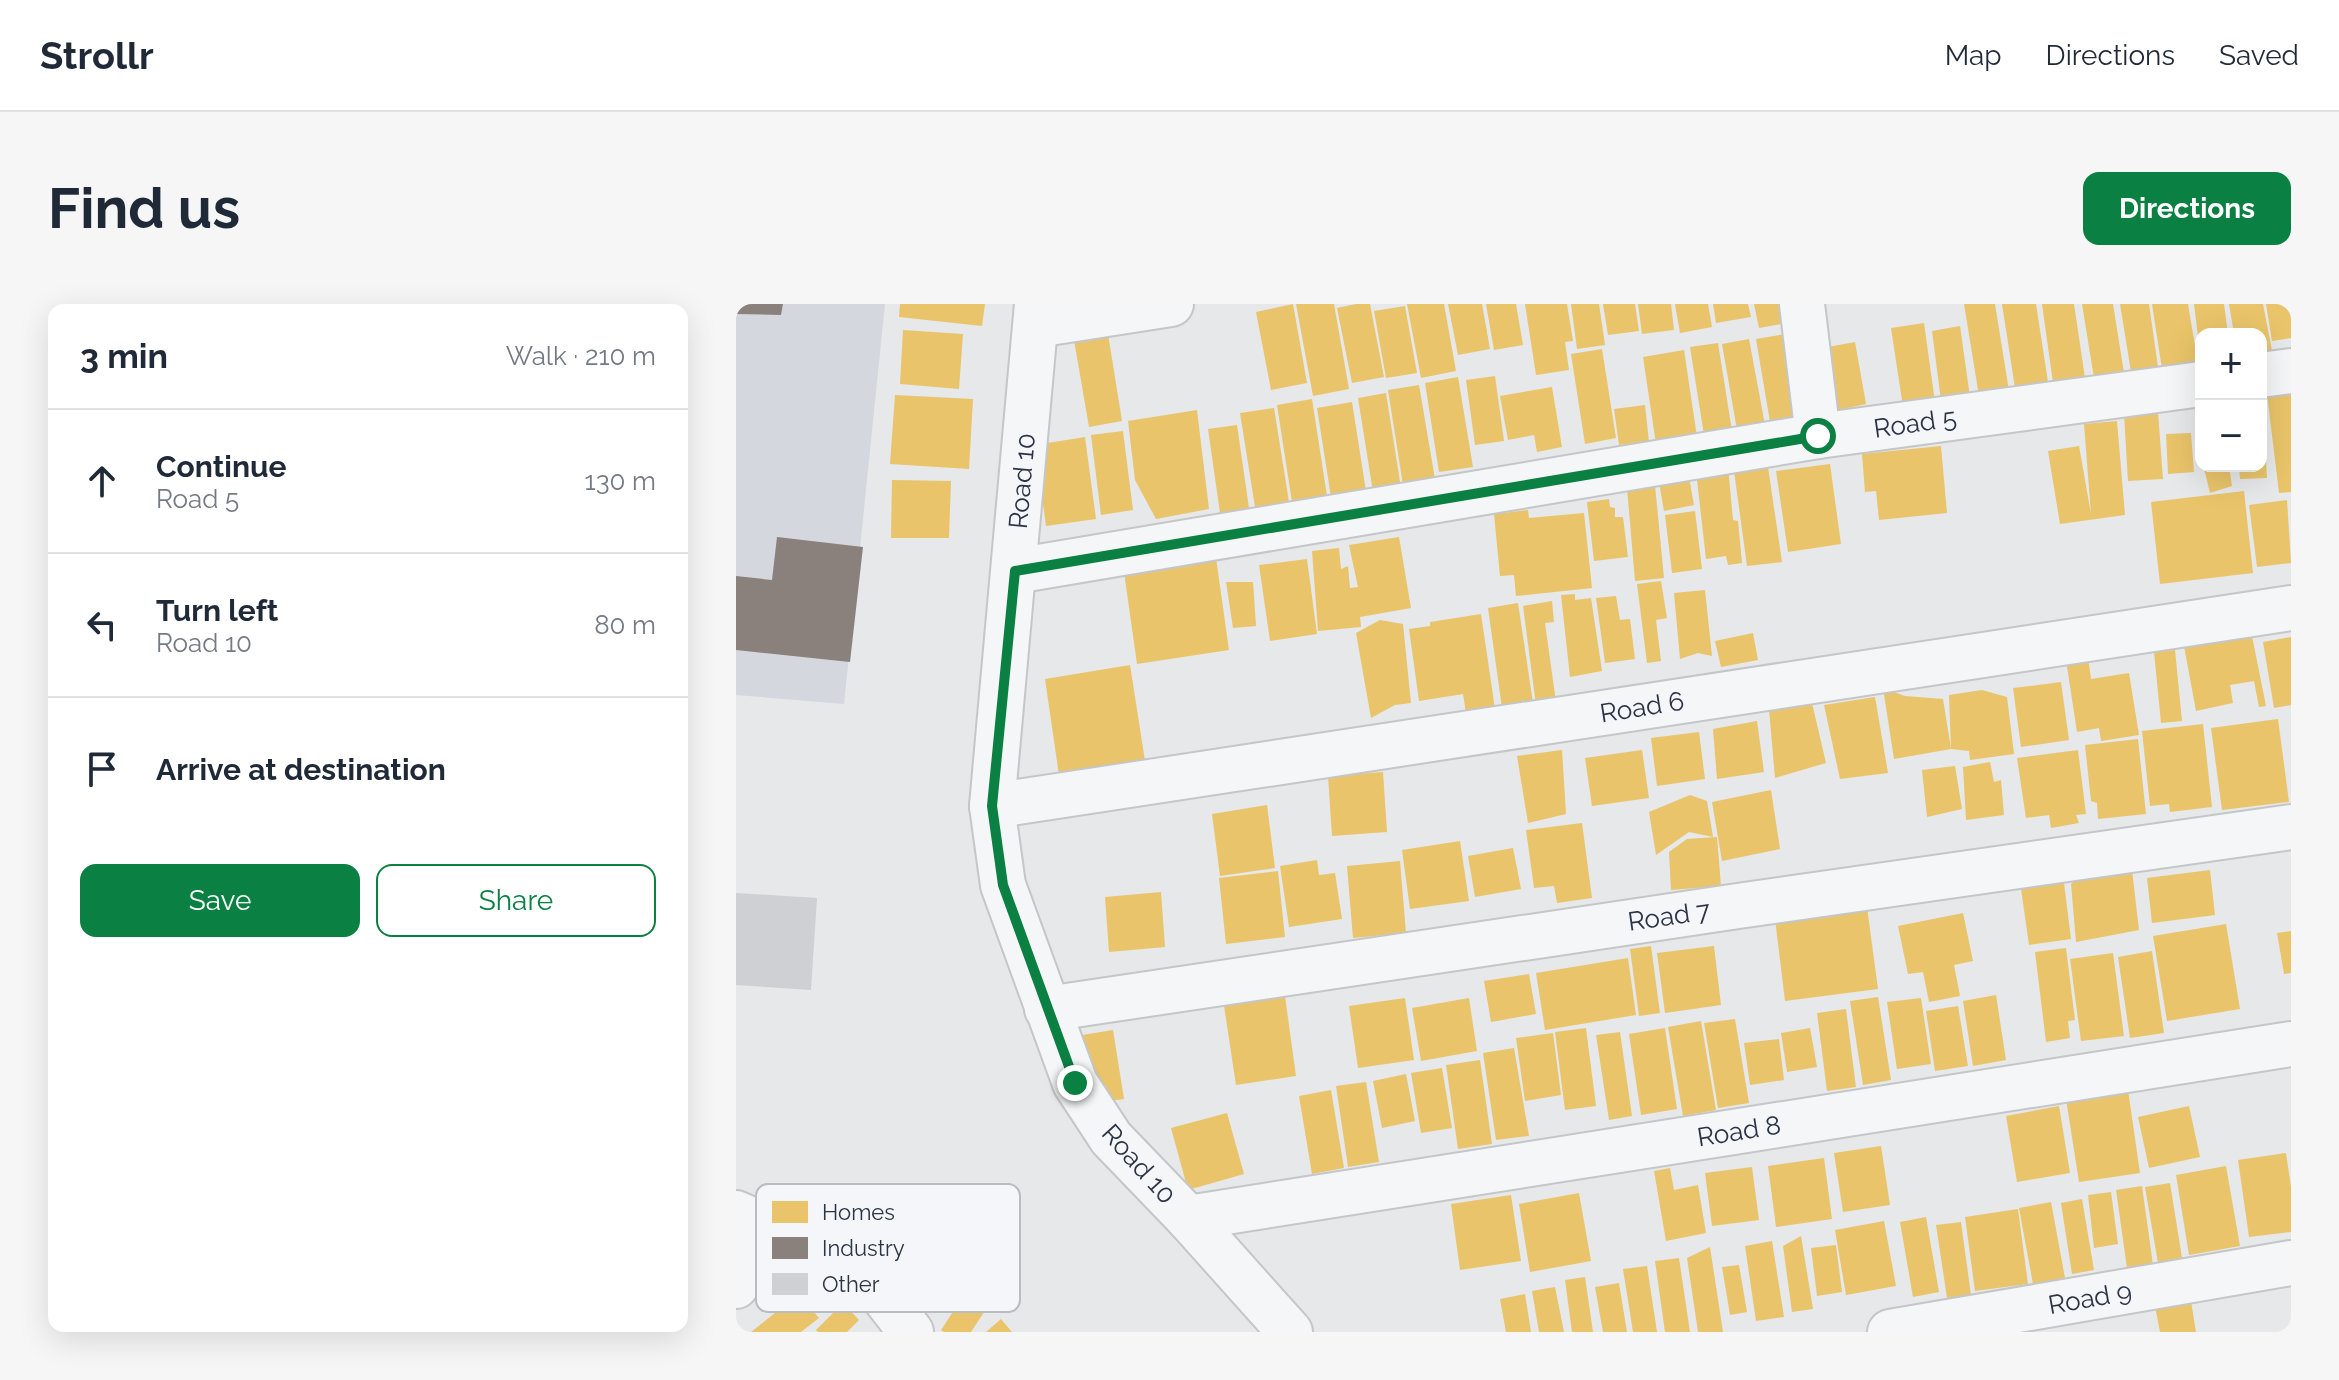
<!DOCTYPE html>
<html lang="en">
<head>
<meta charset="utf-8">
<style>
  :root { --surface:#fff; --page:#f6f6f7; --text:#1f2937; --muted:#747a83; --line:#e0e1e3; --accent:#0b8043 }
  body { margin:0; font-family:Raleway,sans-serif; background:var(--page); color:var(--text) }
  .controls { position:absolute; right:24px; top:24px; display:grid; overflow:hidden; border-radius:16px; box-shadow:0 8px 32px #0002 }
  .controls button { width:72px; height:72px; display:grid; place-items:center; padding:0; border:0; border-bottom:2px solid var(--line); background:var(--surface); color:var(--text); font:40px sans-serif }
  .stop { position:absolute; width:24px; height:24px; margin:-18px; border:6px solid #0b8043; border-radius:50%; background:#fff }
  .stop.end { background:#0b8043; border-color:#fff; box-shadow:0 2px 8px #0008 }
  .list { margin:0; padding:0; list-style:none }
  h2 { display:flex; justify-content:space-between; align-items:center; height:104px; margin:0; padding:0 32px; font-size:34px }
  h2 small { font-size:26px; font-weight:400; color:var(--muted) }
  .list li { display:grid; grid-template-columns:52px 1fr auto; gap:24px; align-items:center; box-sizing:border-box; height:144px; padding:0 32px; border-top:2px solid var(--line) }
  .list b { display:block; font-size:30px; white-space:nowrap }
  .list p { margin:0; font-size:26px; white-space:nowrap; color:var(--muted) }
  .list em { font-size:26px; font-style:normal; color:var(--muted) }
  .actions { display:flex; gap:16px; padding:24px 32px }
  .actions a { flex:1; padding:18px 0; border:2px solid var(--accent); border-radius:16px; text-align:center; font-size:28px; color:var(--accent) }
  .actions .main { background:var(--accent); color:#fff }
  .icon { flex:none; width:44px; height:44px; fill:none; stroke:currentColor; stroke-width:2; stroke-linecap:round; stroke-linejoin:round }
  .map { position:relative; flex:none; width:1555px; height:1028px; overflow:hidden; border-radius:16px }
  header { display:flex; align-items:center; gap:48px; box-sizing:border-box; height:112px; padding:0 40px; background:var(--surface); border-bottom:2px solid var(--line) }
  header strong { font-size:38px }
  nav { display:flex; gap:44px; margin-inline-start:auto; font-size:28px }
  .intro { display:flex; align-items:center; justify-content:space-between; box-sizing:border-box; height:192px; padding:0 48px }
  h1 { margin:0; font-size:56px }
  .button { padding:20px 36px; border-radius:16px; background:var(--accent); color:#fff; font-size:28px; font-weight:700 }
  main { display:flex; gap:48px; padding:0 48px }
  aside { flex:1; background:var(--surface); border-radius:16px; box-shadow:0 8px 32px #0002 }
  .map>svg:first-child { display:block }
  .built { fill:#d4d7dd }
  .homes { fill:#e9c46a }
  .industry { fill:#8a817c }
  .building { fill:#ced0d3 }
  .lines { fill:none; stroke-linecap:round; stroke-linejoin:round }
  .minor-casing { stroke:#c4c6c8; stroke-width:48 }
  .minor { stroke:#f5f6f7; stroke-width:44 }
  .route { stroke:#0b8043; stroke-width:10 }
  .labels { text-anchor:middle; stroke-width:8; stroke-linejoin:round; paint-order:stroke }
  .street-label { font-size:26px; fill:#2b3445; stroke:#f4f6f9 }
  .key { fill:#f4f6f9; stroke:#b8bcc3; stroke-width:2 }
  .key-label { font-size:22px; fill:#2b3445 }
</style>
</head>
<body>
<header>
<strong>Strollr</strong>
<nav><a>Map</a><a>Directions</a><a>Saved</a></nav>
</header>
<div class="intro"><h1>Find us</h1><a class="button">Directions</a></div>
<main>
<aside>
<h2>3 min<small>Walk · 210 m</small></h2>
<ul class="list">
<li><svg class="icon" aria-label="ahead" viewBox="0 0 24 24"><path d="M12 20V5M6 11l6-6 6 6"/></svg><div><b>Continue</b><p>Road 5</p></div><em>130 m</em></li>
<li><svg class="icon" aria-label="left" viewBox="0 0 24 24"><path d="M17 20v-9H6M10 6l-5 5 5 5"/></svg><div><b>Turn left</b><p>Road 10</p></div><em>80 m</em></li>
<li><svg class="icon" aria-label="arrive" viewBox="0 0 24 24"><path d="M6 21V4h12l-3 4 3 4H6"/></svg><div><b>Arrive at destination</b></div></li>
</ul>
<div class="actions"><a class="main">Save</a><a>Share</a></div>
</aside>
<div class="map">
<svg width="1555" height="1028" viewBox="0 0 1555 1028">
  <rect width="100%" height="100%" fill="#e6e8ea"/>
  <!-- built -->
  <polygon class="built" points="0,0 149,0 108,400 0,391"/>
  <!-- homes -->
  <g class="homes">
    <polygon points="164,0 249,0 246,22 163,13"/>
    <polygon points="557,0 571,79 535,86 520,8"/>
    <polygon points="560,0 598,0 613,85 577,92"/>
    <polygon points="620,0 634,0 648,73 616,79 601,4"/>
    <polygon points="671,0 708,0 720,67 685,74"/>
    <polygon points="712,0 746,0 754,45 722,51"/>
    <polygon points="750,0 780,0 787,41 758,46"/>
    <polygon points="789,0 831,0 837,37 829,38 833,66 800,71"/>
    <polygon points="835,0 863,0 869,41 841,45"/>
    <polygon points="867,0 899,0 903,27 872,31"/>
    <polygon points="902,0 935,0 938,26 906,30"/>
    <polygon points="939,0 972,0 976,23 944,29"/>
    <polygon points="977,0 1012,0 1015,13 980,19"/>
    <polygon points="1018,0 1052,0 1056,18 1023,24"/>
    <polygon points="1228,0 1259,0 1273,87 1243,92"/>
    <polygon points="1266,0 1300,0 1312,78 1279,84"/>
    <polygon points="1306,0 1338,0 1349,74 1317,79"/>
    <polygon points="1346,0 1377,0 1388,69 1358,74"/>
    <polygon points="1384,0 1413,0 1422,63 1395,68"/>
    <polygon points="1416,0 1452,0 1462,60 1426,65"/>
    <polygon points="1458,0 1488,0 1492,30 1465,30 1463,40"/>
    <polygon points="1493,0 1527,0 1537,52 1525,54 1525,30 1498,30"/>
    <polygon points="1530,0 1555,0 1555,34 1536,37"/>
    <polygon points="669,2 681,69 650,74 638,7"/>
    <polygon points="1188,19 1199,98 1167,103 1155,24"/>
    <polygon points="1224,22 1234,93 1205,97 1196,27"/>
    <polygon points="167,26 227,30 223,85 164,80"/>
    <polygon points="1055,29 1070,118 1035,124 1020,35"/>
    <polygon points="372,30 386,117 353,123 338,36"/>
    <polygon points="1013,35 1029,121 1001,126 986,40"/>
    <polygon points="1119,38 1130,100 1093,108 1081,45"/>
    <polygon points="982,39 996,127 968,131 954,43"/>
    <polygon points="866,45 880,134 849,140 835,50"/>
    <polygon points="948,46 961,133 920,140 907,53"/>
    <polygon points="759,72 768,137 739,141 730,76"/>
    <polygon points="722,73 737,163 703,168 689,79"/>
    <polygon points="683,81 699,175 667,181 652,86"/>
    <polygon points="816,83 826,143 801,148 798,131 772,136 764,92"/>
    <polygon points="1555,87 1555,188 1543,189 1531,90"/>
    <polygon points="650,89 665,184 637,188 622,94"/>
    <polygon points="159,91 237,95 233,165 154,160"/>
    <polygon points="576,95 591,192 556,198 541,101"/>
    <polygon points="616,98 630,187 595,193 581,104"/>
    <polygon points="909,101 913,138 883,141 878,105"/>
    <polygon points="538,104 553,198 519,203 504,109"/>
    <polygon points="1525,104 1527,104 1531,174 1504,175 1503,162 1525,162"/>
    <polygon points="461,106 473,205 420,215 399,176 392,117"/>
    <polygon points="1422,108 1427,175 1392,177 1388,110"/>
    <polygon points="1381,117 1389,211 1324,220 1312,147 1343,142 1355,210 1348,120"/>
    <polygon points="501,121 513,204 484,209 472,125"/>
    <polygon points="387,127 397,206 365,211 355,131"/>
    <polygon points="1455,129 1458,168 1432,170 1430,130"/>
    <polygon points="349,133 360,215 310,222 299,141"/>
    <polygon points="1205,142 1211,209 1143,216 1140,187 1129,188 1126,150"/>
    <polygon points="1094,160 1105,240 1052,248 1040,167"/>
    <polygon points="992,162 997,216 1002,217 1006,259 992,261 990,252 970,255 960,167"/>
    <polygon points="1493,162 1496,182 1474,189 1468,164"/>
    <polygon points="1032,163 1046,258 1011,262 998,167"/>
    <polygon points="953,173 958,201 928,207 923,178"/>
    <polygon points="156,176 215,177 213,234 155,234"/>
    <polygon points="919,181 928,274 899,277 891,184"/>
    <polygon points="1508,187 1517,269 1424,280 1415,198"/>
    <polygon points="873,195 874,203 879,204 879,213 887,213 892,253 858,257 851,198"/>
    <polygon points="1551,196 1555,259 1521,263 1513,201"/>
    <polygon points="792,206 793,214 848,209 856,284 780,292 778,271 764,272 758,210"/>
    <polygon points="959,207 966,265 936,269 929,211"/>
    <polygon points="663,233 675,304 624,313 625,323 582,327 576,247 603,244 605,265 612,262 614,284 622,283 613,241"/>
    <polygon points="480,254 493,346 401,360 388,268"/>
    <polygon points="571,255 581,330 534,337 523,261"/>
    <polygon points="925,277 931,314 920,316 925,357 911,359 901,280"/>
    <polygon points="490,278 517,278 520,322 497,324"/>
    <polygon points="969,286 976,352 962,349 944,355 938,289"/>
    <polygon points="839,290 839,296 855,294 866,367 834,373 825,291"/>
    <polygon points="880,292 884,316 894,315 899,355 869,359 860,294"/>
    <polygon points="816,297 818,318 809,319 820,398 800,401 787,302"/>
    <polygon points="782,299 797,399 766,404 752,304"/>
    <polygon points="745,310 759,405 730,409 727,390 683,397 673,325 694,322 694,318"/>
    <polygon points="644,316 667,320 675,399 659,401 635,414 620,329"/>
    <polygon points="1513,317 1530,402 1523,403 1518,377 1494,381 1497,399 1460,407 1446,331"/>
    <polygon points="1017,329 1022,356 985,363 979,337"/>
    <polygon points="1555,333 1555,401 1538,404 1527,338"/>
    <polygon points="1439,346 1446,417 1425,419 1418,348"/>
    <polygon points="1352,353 1355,375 1393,369 1403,431 1365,437 1363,424 1341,428 1330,356"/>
    <polygon points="394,361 409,457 323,471 309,375"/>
    <polygon points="1325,378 1333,436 1285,443 1277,384"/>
    <polygon points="1147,384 1169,392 1207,395 1215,445 1158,455"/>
    <polygon points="1246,386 1271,393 1278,450 1234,456 1233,447 1215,445 1213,391"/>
    <polygon points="1139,393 1152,469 1104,475 1088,401"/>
    <polygon points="1076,399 1090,459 1039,474 1033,405"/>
    <polygon points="1542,415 1553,498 1486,506 1475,424"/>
    <polygon points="1021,417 1028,468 981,475 977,425"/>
    <polygon points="1467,420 1476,503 1434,508 1433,500 1414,502 1406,427"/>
    <polygon points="963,428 969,475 921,482 915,434"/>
    <polygon points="1402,435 1410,510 1362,515 1361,499 1355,497 1349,441"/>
    <polygon points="826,446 830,510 792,519 781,452"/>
    <polygon points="906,446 913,494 856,502 849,454"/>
    <polygon points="1342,446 1350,510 1340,511 1343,519 1315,524 1313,511 1290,514 1281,454"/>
    <polygon points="1254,458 1258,478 1265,476 1268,511 1230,516 1227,463"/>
    <polygon points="1219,462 1226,505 1191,513 1186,466"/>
    <polygon points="647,468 651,528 596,532 592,472"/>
    <polygon points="1035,486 1044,545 986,557 976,498"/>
    <polygon points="954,491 971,497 977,533 953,528 920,551 913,508"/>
    <polygon points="531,501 539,564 484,572 476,510"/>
    <polygon points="846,519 856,594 821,599 818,582 798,584 790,526"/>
    <polygon points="981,533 985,582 935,586 933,548 951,535"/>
    <polygon points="724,537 733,597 674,605 666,546"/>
    <polygon points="777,544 785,585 739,593 732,552"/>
    <polygon points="581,556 583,571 599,569 606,615 553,623 544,562"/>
    <polygon points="664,557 670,629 617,634 611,562"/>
    <polygon points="1359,562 1396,566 1403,626 1340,638 1335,580"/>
    <polygon points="1474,566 1479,611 1416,619 1411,574"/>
    <polygon points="542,567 549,633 490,640 483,574"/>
    <polygon points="1328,579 1335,635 1293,641 1285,585"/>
    <polygon points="425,588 429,643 373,648 369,593"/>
    <polygon points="1131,603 1142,685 1049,697 1039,615"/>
    <polygon points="1227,609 1237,657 1218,661 1224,692 1193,698 1187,668 1172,670 1162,622"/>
    <polygon points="1490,620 1504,705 1431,717 1417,632"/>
    <polygon points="1555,627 1555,669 1548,670 1541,629"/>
    <polygon points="915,642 924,709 903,712 894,645"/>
    <polygon points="978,642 985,701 929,709 921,649"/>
    <polygon points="1330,644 1339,716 1332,717 1334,734 1310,738 1299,648"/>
    <polygon points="1416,647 1428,729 1394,734 1382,653"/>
    <polygon points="1377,649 1388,732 1345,737 1334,655"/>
    <polygon points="892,654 900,711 809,726 800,669"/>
    <polygon points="793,670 800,710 755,718 748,677"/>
    <polygon points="548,685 560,772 500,781 487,695"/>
    <polygon points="1260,691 1270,756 1237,762 1227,697"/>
    <polygon points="1142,693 1155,776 1127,781 1114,697"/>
    <polygon points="669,694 678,756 622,764 613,702"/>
    <polygon points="733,694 741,747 685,757 676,704"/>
    <polygon points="1185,694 1195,760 1161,765 1151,698"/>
    <polygon points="1222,702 1232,762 1199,767 1190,707"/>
    <polygon points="1110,705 1120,783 1091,787 1081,709"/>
    <polygon points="999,715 1013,799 982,804 968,719"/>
    <polygon points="965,717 980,806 947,812 932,723"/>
    <polygon points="850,724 860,802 829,806 819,728"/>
    <polygon points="929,724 941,805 905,811 893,730"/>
    <polygon points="1074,724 1081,763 1051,768 1045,729"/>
    <polygon points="377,726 388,795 367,798 334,733"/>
    <polygon points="884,728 896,812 873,816 860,731"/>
    <polygon points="817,729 825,791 789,797 780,734"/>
    <polygon points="1043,735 1048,776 1014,781 1008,739"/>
    <polygon points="778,744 793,832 760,836 747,749"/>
    <polygon points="744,756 756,840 722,845 710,761"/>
    <polygon points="706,764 716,824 685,829 675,769"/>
    <polygon points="670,770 679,817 646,824 637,777"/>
    <polygon points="630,778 643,858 612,863 600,782"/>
    <polygon points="595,786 608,864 576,870 563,792"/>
    <polygon points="1392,786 1404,869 1343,878 1330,795"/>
    <polygon points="1323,802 1334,869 1281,878 1270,812"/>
    <polygon points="1453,802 1464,853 1413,864 1402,813"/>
    <polygon points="491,809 508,870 452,886 435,824"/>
    <polygon points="1145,842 1154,901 1107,908 1098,849"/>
    <polygon points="1550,849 1555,883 1555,928 1513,933 1502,856"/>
    <polygon points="1088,854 1096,915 1040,923 1032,862"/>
    <polygon points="1490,862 1504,942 1453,951 1440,871"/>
    <polygon points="1016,863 1023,916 976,922 969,869"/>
    <polygon points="934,864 938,886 962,881 970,929 930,937 918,867"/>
    <polygon points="1434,879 1446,954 1422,959 1409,883"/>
    <polygon points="1406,882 1417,961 1391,964 1380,886"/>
    <polygon points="1375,888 1382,940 1358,944 1352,891"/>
    <polygon points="843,889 855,957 794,968 783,900"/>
    <polygon points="775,891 785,957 724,966 715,900"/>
    <polygon points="1346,895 1358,966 1336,970 1325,899"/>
    <polygon points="1315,898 1329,974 1297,980 1283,904"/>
    <polygon points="1282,905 1292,980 1239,987 1229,913"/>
    <polygon points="1190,913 1203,988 1177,993 1164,918"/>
    <polygon points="1148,917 1160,982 1110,991 1099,926"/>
    <polygon points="1225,918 1235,991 1211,994 1200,921"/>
    <polygon points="1065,932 1077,1005 1056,1008 1047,942"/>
    <polygon points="1036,937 1048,1013 1020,1017 1009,942"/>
    <polygon points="1100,941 1106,988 1081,992 1075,944"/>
    <polygon points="974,943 987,1028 962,1028 951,954"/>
    <polygon points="943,954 954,1028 929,1028 919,957"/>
    <polygon points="1003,961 1011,1008 994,1011 986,963"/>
    <polygon points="247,962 269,976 235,1028 208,1028 205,1026"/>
    <polygon points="911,962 921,1028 897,1028 887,965"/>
    <polygon points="849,973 857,1028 836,1028 829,976"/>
    <polygon points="883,979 891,1028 867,1028 859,983"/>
    <polygon points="819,983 828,1028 803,1028 796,987"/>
    <polygon points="63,990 83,1014 65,1028 15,1028"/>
    <polygon points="789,990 795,1028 770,1028 764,995"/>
    <polygon points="1454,991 1460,1028 1424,1028 1418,997"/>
    <polygon points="107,999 123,1016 111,1028 82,1028 80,1026"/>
    <polygon points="265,1015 276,1028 250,1028"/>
  </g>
  <!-- industry -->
  <g class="industry">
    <polygon points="0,0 47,0 45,11 0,10"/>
    <polygon points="41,233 127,243 114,358 0,346 0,272 36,276"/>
  </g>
  <!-- building -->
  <polygon class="building" points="0,589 81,594 75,686 0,681"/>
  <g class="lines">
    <defs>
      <g id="minor">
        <polyline points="301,0 256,502 267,581 339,779 375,834 452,914 554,1028"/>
        <polyline points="1066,0 1082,132"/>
        <polyline points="300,21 435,0"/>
        <polyline points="1525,71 1555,67"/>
        <polyline points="279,267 1082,132 1465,80"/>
        <polyline points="256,502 1555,304"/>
        <polyline points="311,705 1002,602 1555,523"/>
        <polyline points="0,909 95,951 137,979 175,1028"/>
        <polyline points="452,914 1555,740"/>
        <polyline points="0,982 23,918"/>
        <polyline points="1154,1028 1555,959"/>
      </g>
    </defs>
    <!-- minor casing -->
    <use href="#minor" class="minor-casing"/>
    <!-- minor -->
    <use href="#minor" class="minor"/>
  </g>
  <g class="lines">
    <!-- route -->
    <polyline class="route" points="339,779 267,581 256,502 279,267 1082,132"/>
  </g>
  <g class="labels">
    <!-- street labels -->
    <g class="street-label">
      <text transform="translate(1179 119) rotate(-8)" y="9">Road 5</text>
      <text transform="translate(286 177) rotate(-85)" y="9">Road 10</text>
      <text transform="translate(906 403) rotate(-9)" y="9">Road 6</text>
      <text transform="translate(933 612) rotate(-8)" y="9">Road 7</text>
      <text transform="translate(1003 827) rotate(-9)" y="9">Road 8</text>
      <text transform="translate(403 860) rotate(48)" y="9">Road 10</text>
      <text transform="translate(1354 994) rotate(-10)" y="9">Road 9</text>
    </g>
  </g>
  <!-- legend -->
  <rect x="20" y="880" width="264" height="128" rx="12" class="key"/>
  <rect x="36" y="897" width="36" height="22" fill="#e9c46a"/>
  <rect x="36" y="933" width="36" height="22" fill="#8a817c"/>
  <rect x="36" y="969" width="36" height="22" fill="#ced0d3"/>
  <g class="key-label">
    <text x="86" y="916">Homes</text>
    <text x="86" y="952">Industry</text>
    <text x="86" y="988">Other</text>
  </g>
</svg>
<div class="controls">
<button>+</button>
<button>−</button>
</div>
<div class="stop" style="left:1082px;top:132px"></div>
<div class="stop end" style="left:339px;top:779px"></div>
</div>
</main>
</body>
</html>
